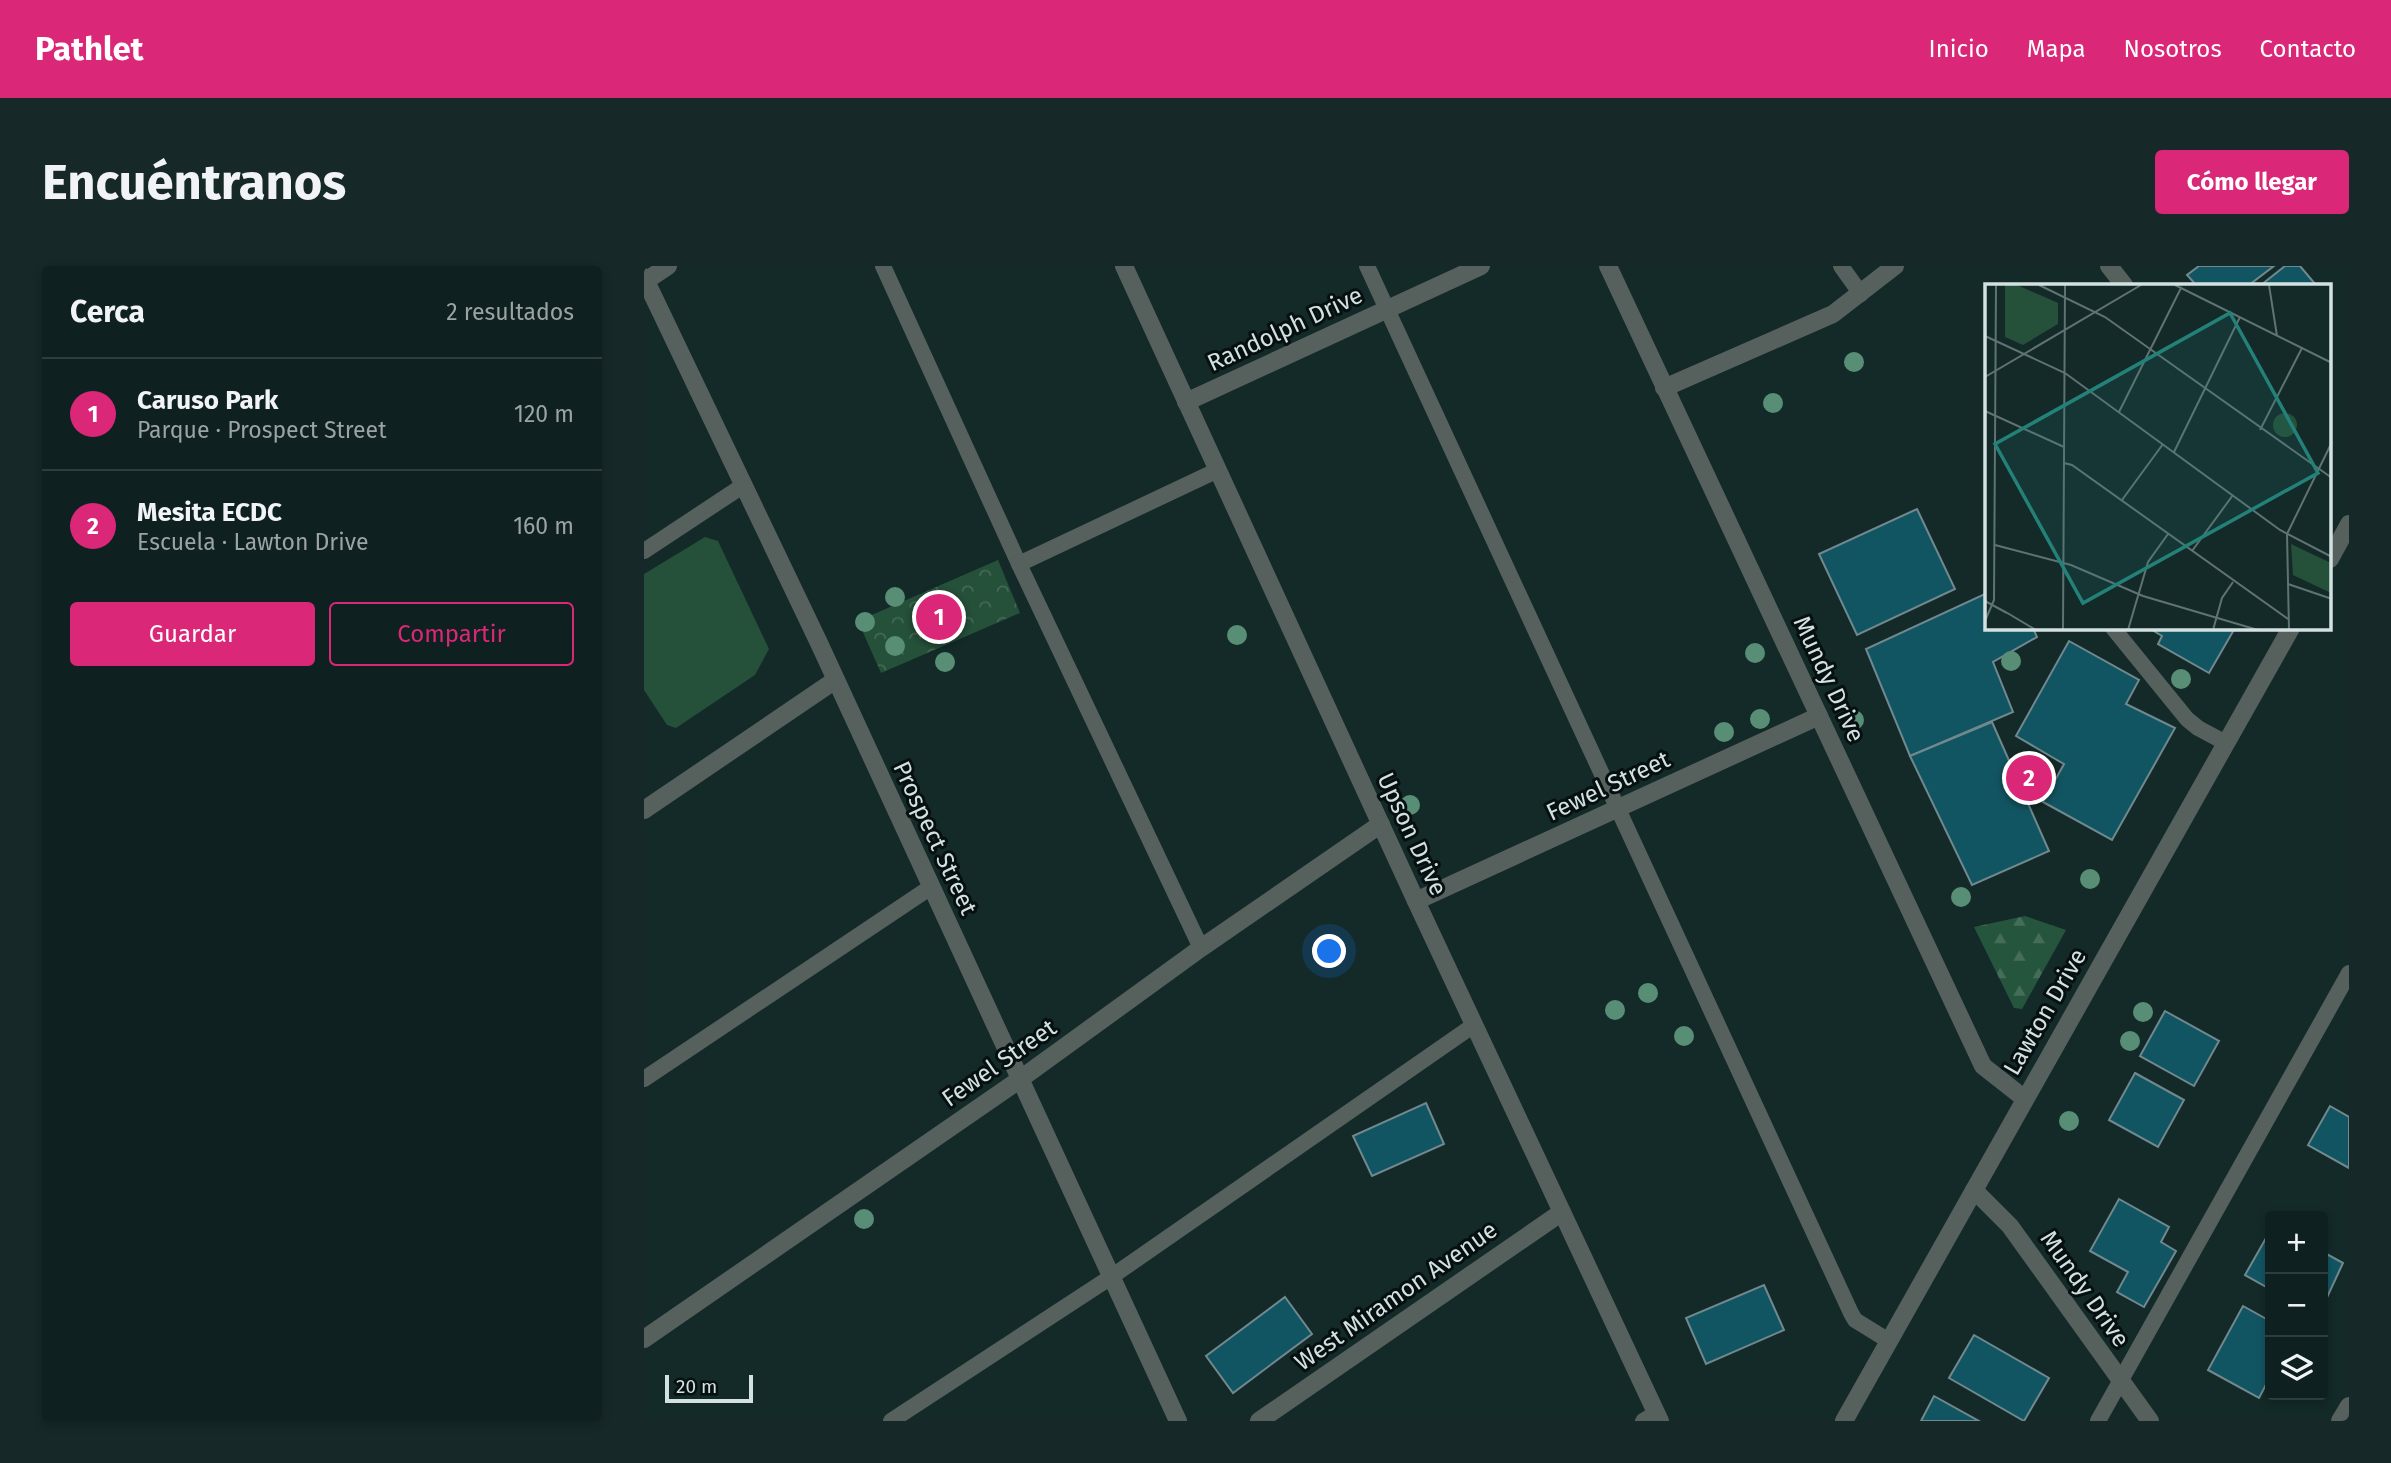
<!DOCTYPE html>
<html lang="es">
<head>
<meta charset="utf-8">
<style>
  :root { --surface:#0e201f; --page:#172828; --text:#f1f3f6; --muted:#9ba3a4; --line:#2e3e3d; --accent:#db2777 }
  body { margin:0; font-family:"Fira Sans",sans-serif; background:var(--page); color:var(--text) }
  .controls { position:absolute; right:21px; bottom:21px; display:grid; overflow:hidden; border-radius:7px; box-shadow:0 4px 10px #0003 }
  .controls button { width:63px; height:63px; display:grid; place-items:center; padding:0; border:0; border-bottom:2px solid var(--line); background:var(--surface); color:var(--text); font:35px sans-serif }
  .scale { position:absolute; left:21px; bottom:18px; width:88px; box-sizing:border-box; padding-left:7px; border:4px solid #d4e1e1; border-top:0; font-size:19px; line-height:24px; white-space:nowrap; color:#d4e1e1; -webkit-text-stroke:5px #071010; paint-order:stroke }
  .you { position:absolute; left:686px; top:686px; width:24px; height:24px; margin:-18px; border:5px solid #fff; border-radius:50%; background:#1a73e8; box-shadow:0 0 0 10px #1a73e833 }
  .badge { display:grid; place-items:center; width:46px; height:46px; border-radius:50%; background:var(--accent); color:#fff; font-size:23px; font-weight:700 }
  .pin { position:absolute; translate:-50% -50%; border:4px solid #fff; box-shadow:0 2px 7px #0006 }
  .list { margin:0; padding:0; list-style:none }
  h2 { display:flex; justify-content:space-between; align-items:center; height:91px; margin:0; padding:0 28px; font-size:30px }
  h2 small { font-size:23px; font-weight:400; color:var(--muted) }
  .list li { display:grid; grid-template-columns:46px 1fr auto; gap:21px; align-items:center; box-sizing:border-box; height:112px; padding:0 28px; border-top:2px solid var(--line) }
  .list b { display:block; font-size:26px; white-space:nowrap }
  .list p { margin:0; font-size:23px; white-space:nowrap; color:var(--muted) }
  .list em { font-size:23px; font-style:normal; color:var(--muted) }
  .actions { display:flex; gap:14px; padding:21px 28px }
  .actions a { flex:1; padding:16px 0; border:2px solid var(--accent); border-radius:7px; text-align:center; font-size:24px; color:var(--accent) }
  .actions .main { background:var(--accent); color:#fff }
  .icon { flex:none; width:38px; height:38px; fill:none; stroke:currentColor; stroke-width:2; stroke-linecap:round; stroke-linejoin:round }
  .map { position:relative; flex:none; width:1705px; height:1155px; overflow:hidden; border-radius:7px }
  header { display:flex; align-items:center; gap:42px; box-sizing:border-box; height:98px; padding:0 35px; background:var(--accent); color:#fff }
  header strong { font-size:33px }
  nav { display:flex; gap:38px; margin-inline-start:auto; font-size:24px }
  .intro { display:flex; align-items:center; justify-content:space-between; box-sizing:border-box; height:168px; padding:0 42px }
  h1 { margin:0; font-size:49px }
  .button { padding:18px 32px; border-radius:7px; background:var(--accent); color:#fff; font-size:24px; font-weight:700 }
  main { display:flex; gap:42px; padding:0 42px }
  aside { flex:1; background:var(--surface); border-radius:7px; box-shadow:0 4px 10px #0003 }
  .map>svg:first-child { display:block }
  .green { fill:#25503a }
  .forest { fill:url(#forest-firs) }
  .park { fill:url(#park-crowns) }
  .building { fill:#125562; stroke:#71898e; stroke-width:2 }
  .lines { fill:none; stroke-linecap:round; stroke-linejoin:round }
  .service { stroke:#56605d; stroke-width:16 }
  .minor { stroke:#56605d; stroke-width:18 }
  .tertiary { stroke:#56605d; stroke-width:18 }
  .tree { fill:#598e76 }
  .labels { text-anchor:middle; stroke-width:6; stroke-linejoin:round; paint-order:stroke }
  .street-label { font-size:24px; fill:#d4e1e1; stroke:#071010 }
  .inset-road { fill:none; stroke:#607373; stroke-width:2 }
  .view { fill:#23817a; fill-opacity:0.15; stroke:#23817a; stroke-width:3.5 }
  .inset-edge { fill:none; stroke:#d4e1e1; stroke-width:3.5 }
</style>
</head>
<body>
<header>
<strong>Pathlet</strong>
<nav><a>Inicio</a><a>Mapa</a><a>Nosotros</a><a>Contacto</a></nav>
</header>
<div class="intro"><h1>Encuéntranos</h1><a class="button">Cómo llegar</a></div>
<main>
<aside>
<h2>Cerca<small>2 resultados</small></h2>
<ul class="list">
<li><span class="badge">1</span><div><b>Caruso Park</b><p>Parque · Prospect Street</p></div><em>120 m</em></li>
<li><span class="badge">2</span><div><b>Mesita ECDC</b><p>Escuela · Lawton Drive</p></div><em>160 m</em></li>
</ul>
<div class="actions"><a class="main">Guardar</a><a>Compartir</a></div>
</aside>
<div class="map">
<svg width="1705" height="1155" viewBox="0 0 1705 1155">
  <defs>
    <pattern id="forest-firs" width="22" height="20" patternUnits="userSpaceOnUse" patternTransform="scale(1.75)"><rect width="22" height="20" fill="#26553d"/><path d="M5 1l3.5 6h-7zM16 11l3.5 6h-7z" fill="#456d59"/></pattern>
    <pattern id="park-crowns" width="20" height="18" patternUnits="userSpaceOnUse" patternTransform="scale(1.75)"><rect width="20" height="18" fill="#25503a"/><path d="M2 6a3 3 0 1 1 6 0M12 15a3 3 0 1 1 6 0" fill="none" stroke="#446956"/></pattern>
  </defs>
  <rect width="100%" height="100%" fill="#132a29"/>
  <!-- green -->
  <polygon class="green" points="61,271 74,275 125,383 111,409 32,462 23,459 0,424 0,308"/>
  <!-- forest -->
  <polygon class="forest" points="1381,650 1422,664 1378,743 1370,742 1330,661"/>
  <!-- park -->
  <polygon class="park" points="354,294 376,347 237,407 214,355"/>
  <!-- building -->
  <g class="building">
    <polygon points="1555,0 1630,0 1605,19 1552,19 1543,9"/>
    <polygon points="1641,0 1656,0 1672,19 1617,19"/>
    <polygon points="1273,243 1311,323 1213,369 1175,288"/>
    <polygon points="1343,327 1343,362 1389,362 1393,371 1349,396 1369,446 1266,490 1222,383"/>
    <polygon points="1505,362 1591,362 1565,407 1514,378 1518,370"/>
    <polygon points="1425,375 1495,414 1482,438 1531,462 1468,574 1399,536 1420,498 1372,470"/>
    <polygon points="1348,456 1405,585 1328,619 1266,490"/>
    <polygon points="1521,745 1575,775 1550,820 1496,790"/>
    <polygon points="1491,807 1540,834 1514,881 1465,854"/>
    <polygon points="782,837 800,878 728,910 709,870"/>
    <polygon points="1686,840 1705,851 1705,902 1664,879"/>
    <polygon points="1475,933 1525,961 1517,976 1532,985 1500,1041 1473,1026 1484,1006 1446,985"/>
    <polygon points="1626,965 1626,1023 1601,1009"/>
    <polygon points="1679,986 1699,997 1679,1040"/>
    <polygon points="1120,1019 1140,1064 1062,1098 1042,1052"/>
    <polygon points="641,1031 668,1068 589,1127 562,1090"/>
    <polygon points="1599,1040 1626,1055 1626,1111 1615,1132 1564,1104"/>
    <polygon points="1330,1069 1405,1112 1380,1155 1305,1112"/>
    <polygon points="1290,1130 1335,1155 1277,1155"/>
  </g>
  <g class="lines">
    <!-- service -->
    <g class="service">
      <polyline points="239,0 375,298 557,682"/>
      <polyline points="723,0 1207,1047 1211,1054 1245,1075"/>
      <polyline points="1197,0 1217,28"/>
      <polyline points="0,285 100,219"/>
      <polyline points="375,298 574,204"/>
      <polyline points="1469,362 1543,453 1554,462 1582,477"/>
      <polyline points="0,813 287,621"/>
      <polyline points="247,1155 467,1011 830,759"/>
      <polyline points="999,1155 1012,1147"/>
      <polyline points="1454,1155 1705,707"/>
    </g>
    <!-- minor -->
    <g class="minor">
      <polyline points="480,0 772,635 1016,1155"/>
      <polyline points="964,0 1339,800 1381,833"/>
      <polyline points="1465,0 1480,19"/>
      <polyline points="1020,122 1189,48 1251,0"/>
      <polyline points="542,136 837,0"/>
      <polyline points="1686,293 1705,258"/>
      <polyline points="0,544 190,415"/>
      <polyline points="772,635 1175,450"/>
      <polyline points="1330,924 1366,960 1506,1155"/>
      <polyline points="0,1073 375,814 557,682 737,558"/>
      <polyline points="615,1155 918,946"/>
      <polyline points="1200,1155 1647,362"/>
    </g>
    <!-- tertiary -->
    <g class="tertiary">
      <polyline points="0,11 175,377 534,1155"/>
      <polyline points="0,16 24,0"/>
      <polyline points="1696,1155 1705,1140"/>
    </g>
  </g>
  <!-- trees -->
  <g class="tree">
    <circle cx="1210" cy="96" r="10"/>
    <circle cx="1129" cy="137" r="10"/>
    <circle cx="251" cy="331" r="10"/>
    <circle cx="221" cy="356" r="10"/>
    <circle cx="593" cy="369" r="10"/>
    <circle cx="251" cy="380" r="10"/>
    <circle cx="1111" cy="387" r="10"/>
    <circle cx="1367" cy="395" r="10"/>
    <circle cx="301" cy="396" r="10"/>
    <circle cx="1537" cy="413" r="10"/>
    <circle cx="1116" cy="453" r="10"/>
    <circle cx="1210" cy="454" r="10"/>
    <circle cx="1080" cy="466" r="10"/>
    <circle cx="766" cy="539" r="10"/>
    <circle cx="1446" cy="613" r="10"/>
    <circle cx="1317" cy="631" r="10"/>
    <circle cx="1004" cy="727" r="10"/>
    <circle cx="971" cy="744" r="10"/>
    <circle cx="1499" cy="746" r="10"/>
    <circle cx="1040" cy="770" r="10"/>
    <circle cx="1486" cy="775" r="10"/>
    <circle cx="1425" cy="855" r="10"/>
    <circle cx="220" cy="953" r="10"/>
  </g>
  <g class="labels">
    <!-- street labels -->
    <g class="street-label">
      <text transform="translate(641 63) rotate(-25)" y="8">Randolph Drive</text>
      <text transform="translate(1185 413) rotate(65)" y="8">Mundy Drive</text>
      <text transform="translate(964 520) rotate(-25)" y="8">Fewel Street</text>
      <text transform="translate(768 568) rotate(65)" y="8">Upson Drive</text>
      <text transform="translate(291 572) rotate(65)" y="8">Prospect Street</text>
      <text transform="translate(1401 746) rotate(-60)" y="8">Lawton Drive</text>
      <text transform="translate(355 797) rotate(-35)" y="8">Fewel Street</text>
      <text transform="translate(1441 1023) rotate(55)" y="8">Mundy Drive</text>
      <text transform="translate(752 1030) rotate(-35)" y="8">West Miramon Avenue</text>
    </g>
  </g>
  <!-- overview -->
  <g transform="translate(1341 18)">
    <rect width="346" height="346" fill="#132a29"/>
    <path d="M288 141a12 12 0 1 1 24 0a12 12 0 1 1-24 0Z" fill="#25503a"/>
    <path d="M20,1H32L73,19V40L38,61L20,53ZM306,260L346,279V309L308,291Z" fill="#25503a"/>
    <path class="inset-road" d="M54,1L120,33L347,194M190,1L347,79M284,1L292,52M0,52L80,89L295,246L347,273M0,93L156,1M0,127L79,163M134,128L196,4M275,146L317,64M189,168L255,33M79,179L87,181L303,335M137,216L178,160M10,261L86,281L158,312L273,346M207,267L248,211M303,300L347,315M0,317L22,329M19,327L51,346M0,337L9,316L11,1M78,346L80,1M143,346L163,278L183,250M228,346L237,314L248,298M304,346L302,250L347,158"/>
    <path class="view" d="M245,29L333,189L98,319L10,160Z"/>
    <rect width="346" height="346" class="inset-edge"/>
  </g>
</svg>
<div class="controls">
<button>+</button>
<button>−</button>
<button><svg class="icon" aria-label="layers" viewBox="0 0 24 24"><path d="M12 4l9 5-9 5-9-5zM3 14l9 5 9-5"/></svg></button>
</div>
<div class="scale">20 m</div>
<div class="you"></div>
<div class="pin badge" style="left:295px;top:351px">1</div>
<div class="pin badge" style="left:1385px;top:512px">2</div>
</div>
</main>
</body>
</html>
